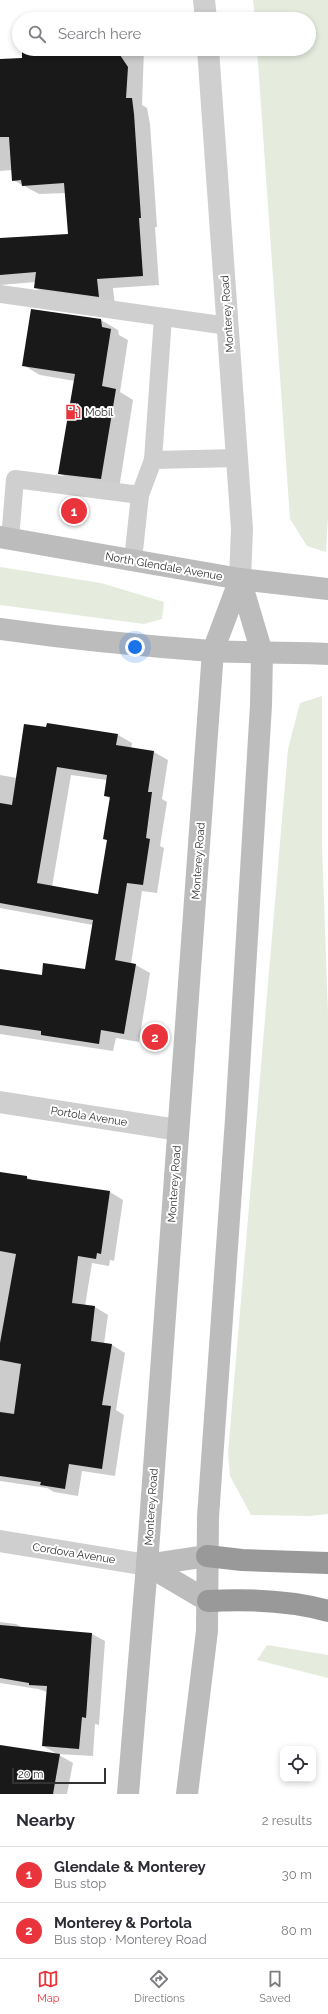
<!DOCTYPE html>
<html lang="en">
<head>
<meta charset="utf-8">
<style>
  :root { --surface:#fff; --page:#f2f2f3; --text:#2b2b33; --muted:#7c7c81; --line:#e1e1e2; --accent:#e9343c }
  body { margin:0; font-family:Raleway,sans-serif; background:var(--page); color:var(--text) }
  .controls { position:absolute; right:12px; bottom:12px; display:grid; overflow:hidden; border-radius:8px; box-shadow:0 2px 6px #0003 }
  .controls button { width:36px; height:36px; display:grid; place-items:center; padding:0; border:0; border-bottom:1px solid var(--line); background:var(--surface); color:var(--text); font:20px sans-serif }
  .scale { position:absolute; left:12px; bottom:10px; width:94px; box-sizing:border-box; padding-left:4px; border:2px solid #323232; border-top:0; font-size:11px; line-height:14px; white-space:nowrap; color:#323232; -webkit-text-stroke:3px #fff; paint-order:stroke }
  .you { position:absolute; left:135px; top:647px; width:14px; height:14px; margin:-10px; border:3px solid #fff; border-radius:50%; background:#1a73e8; box-shadow:0 0 0 6px #1a73e833 }
  .badge { display:grid; place-items:center; width:26px; height:26px; border-radius:50%; background:var(--accent); color:#fff; font-size:13px; font-weight:700 }
  .pin { position:absolute; translate:-50% -50%; border:2px solid #fff; box-shadow:0 1px 4px #0006 }
  .list { margin:0; padding:0; list-style:none }
  h2 { display:flex; justify-content:space-between; align-items:center; height:52px; margin:0; padding:0 16px; font-size:17px }
  h2 small { font-size:13px; font-weight:400; color:var(--muted) }
  .list li { display:grid; grid-template-columns:26px 1fr auto; gap:12px; align-items:center; box-sizing:border-box; height:56px; padding:0 16px; border-top:1px solid var(--line) }
  .list b { display:block; font-size:15px; white-space:nowrap }
  .list p { margin:0; font-size:13px; white-space:nowrap; color:var(--muted) }
  .list em { font-size:13px; font-style:normal; color:var(--muted) }
  .icon { flex:none; width:22px; height:22px; fill:none; stroke:currentColor; stroke-width:2; stroke-linecap:round; stroke-linejoin:round }
  .map { position:relative; flex:none; width:328px; height:1794px; overflow:hidden }
  .search { position:absolute; background:var(--surface); box-shadow:0 2px 6px #0003; left:12px; right:12px; top:12px; height:44px; display:flex; align-items:center; gap:10px; box-sizing:border-box; padding:0 14px; border-radius:22px; color:var(--muted); font-size:15px }
  .sheet { height:164px; background:var(--surface) }
  nav { display:flex; justify-content:space-around; align-items:center; box-sizing:border-box; height:56px; border-top:1px solid var(--line); background:var(--surface); font-size:11px; color:var(--muted) }
  nav a { display:grid; justify-items:center; gap:2px }
  nav .on { color:var(--accent) }
  .map>svg:first-child { display:block }
  .green { fill:#e5ecde }
  .shadow { fill:#0003; fill-rule:evenodd }
  .building { fill:#191919; fill-rule:evenodd }
  .lines { fill:none; stroke-linecap:round; stroke-linejoin:round }
  .service { stroke:#cfcfcf; stroke-width:18 }
  .minor { stroke:#cfcfcf; stroke-width:22 }
  .tertiary { stroke:#cfcfcf; stroke-width:22 }
  .secondary { stroke:#bcbcbc; stroke-width:22 }
  .motorway { stroke:#999; stroke-width:22 }
  .labels { text-anchor:middle; stroke-width:4; stroke-linejoin:round; paint-order:stroke }
  .street-label { font-size:11px; fill:#323232; stroke:#fff }
  .poi-label { font-size:11px; fill:#323232; stroke:#fff; text-anchor:start }
</style>
</head>
<body>
<div class="map">
<svg width="328" height="1794" viewBox="0 0 328 1794">
  <rect width="100%" height="100%" fill="#fff"/>
  <!-- green -->
  <g class="green">
    <polygon points="253,0 328,0 328,517 326,552 307,546 290,519 257,49 309,49 309,19 255,19"/>
    <polygon points="0,567 101,583 164,602 162,619 144,624 0,605"/>
    <polygon points="322,696 322,845 328,1014 328,1514 309,1516 251,1515 230,1476 228,1453 288,749 300,703"/>
    <polygon points="267,1645 328,1655 328,1678 257,1660"/>
  </g>
  <!-- shadow -->
  <g class="shadow">
    <polygon points="23,49 144,49 142,105 147,108 150,124 157,227 155,227 159,285 113,288 115,306 51,297 35,288 36,282 0,285 0,239 69,235 66,193 39,194 13,180 12,170 0,171 0,60 23,59"/>
    <polygon points="101,320 118,330 119,335 128,340 120,392 133,400 119,489 77,484 59,473 75,381 40,375 23,365"/>
    <path d="M118,735L132,743L131,749L154,752L168,760L162,799L167,802L160,846L164,848L157,893L142,891L131,964L136,965L150,973L139,1042L116,1038L113,1051L0,1034V970L43,976L86,970L93,925L0,908V775L17,778ZM71,775L107,780L105,795L110,799L108,840L99,895L52,887Z"/>
    <polygon points="0,1173 27,1177 34,1181 110,1192 123,1200 114,1261 110,1260 109,1266 92,1263 85,1306 95,1307 108,1315 104,1344 112,1345 125,1353 116,1410 124,1415 115,1476 82,1471 78,1496 54,1492 47,1488 0,1481"/>
    <polygon points="0,1622 16,1624 23,1628 92,1634 105,1641 99,1725 95,1724 93,1756 57,1754 43,1746 47,1692 38,1689 0,1683"/>
    <polygon points="0,1746 59,1755 73,1763 67,1794 0,1794"/>
  </g>
  <!-- building -->
  <g class="building">
    <polygon points="22,49 116,49 128,67 126,98 132,98 134,114 141,218 139,218 143,276 97,279 99,297 34,288 36,272 0,275 0,238 68,234 64,183 22,186 21,180 12,181 9,137 0,137 0,59 22,58"/>
    <polygon points="31,309 101,319 102,327 111,329 102,386 116,389 101,479 58,474 75,374 22,366"/>
    <path d="M47,723L118,734L116,745L154,751L148,792H152L146,838L150,839L143,885L127,883L115,960L136,964L124,1034L101,1030L99,1044L41,1035V1031L0,1025V969L42,975L43,963L85,969L93,920L0,903V803L12,805L24,724L46,727ZM57,767L107,775L104,796L110,797L103,839L107,840L98,894L37,883Z"/>
    <polygon points="0,1172 27,1176 27,1179 110,1191 101,1254 97,1253 96,1259 78,1256 72,1303 95,1306 91,1341 112,1344 102,1405 111,1406 102,1469 69,1464 65,1489 40,1485 41,1482 0,1476 0,1412 14,1414 21,1364 0,1360 0,1343 16,1254 0,1251"/>
    <polygon points="0,1625 92,1633 86,1718 82,1717 79,1749 42,1746 47,1686 29,1685 29,1683 0,1678"/>
    <polygon points="0,1745 60,1754 53,1794 0,1794"/>
  </g>
  <g class="lines">
    <!-- service -->
    <g class="service">
      <polyline points="0,294 228,326"/>
      <polyline points="153,460 237,458"/>
      <polyline points="10,539 15,479 140,495"/>
      <polyline points="133,560 140,495 153,460 163,317"/>
    </g>
    <!-- minor -->
    <g class="minor">
      <polyline points="0,1102 178,1130"/>
      <polyline points="0,1541 147,1565"/>
    </g>
    <!-- tertiary -->
    <g class="tertiary">
      <polyline points="204,0 206,19"/>
      <polyline points="208,49 242,529 240,579"/>
    </g>
    <!-- secondary -->
    <g class="secondary">
      <polyline points="0,537 240,579 328,589"/>
      <path d="M0,629C71,639 141,646 212,651C251,653 289,652 328,654"/>
      <polyline points="147,1565 208,1601"/>
      <polyline points="147,1565 207,1556"/>
      <polyline points="128,1794 147,1565 213,651 240,579"/>
      <polyline points="187,1794 207,1631 208,1517 236,1119 261,705 262,653 240,579"/>
    </g>
    <!-- motorway -->
    <g class="motorway">
      <polyline points="207,1556 242,1560 328,1563"/>
      <path d="M208,1601C248,1599 289,1600 328,1611"/>
    </g>
  </g>
  <!-- icons -->
  <defs>
    <symbol id="fuel-bare" viewBox="-9 -9 18 18"><path d="M-5.5-6h7V0h2V4h1.3V-2.5L3-4.5l.8-.8L6-3V5H2.5V1h-1V6h-7ZM-4.2-4.7v3.2H.2V-4.7Z" fill="#e9343c" stroke="#fff" stroke-width="2.5" paint-order="stroke"/></symbol>
  </defs>
  <g fill-rule="evenodd">
    <use href="#fuel-bare" x="62" y="401" width="22" height="22"/>
  </g>
  <g class="labels">
    <!-- street labels -->
    <g class="street-label">
      <text transform="translate(227 314) rotate(-94)" y="4">Monterey Road</text>
      <text transform="translate(164 566) rotate(10)" y="4">North Glendale Avenue</text>
      <text transform="translate(198 861) rotate(-86)" y="4">Monterey Road</text>
      <text transform="translate(89 1116) rotate(9)" y="4">Portola Avenue</text>
      <text transform="translate(174 1184) rotate(-86)" y="4">Monterey Road</text>
      <text transform="translate(151 1507) rotate(-86)" y="4">Monterey Road</text>
      <text transform="translate(74 1553) rotate(9)" y="4">Cordova Avenue</text>
    </g>
    <!-- poi labels -->
    <g class="poi-label">
      <text x="85" y="416">Mobil</text>
    </g>
  </g>
</svg>
<div class="controls">
<button><svg class="icon" aria-label="locate" viewBox="0 0 24 24"><circle cx="12" cy="12" r="6"/><path d="M12 2v4M12 18v4M2 12h4M18 12h4"/></svg></button>
</div>
<div class="scale">20 m</div>
<div class="you"></div>
<div class="pin badge" style="left:74px;top:511px">1</div>
<div class="pin badge" style="left:155px;top:1037px">2</div>
<div class="search"><svg class="icon" aria-label="search" viewBox="0 0 24 24"><circle cx="10" cy="10" r="6"/><path d="M15 15l6 6"/></svg>Search here</div>
</div>
<section class="sheet">
<h2>Nearby<small>2 results</small></h2>
<ul class="list">
<li><span class="badge">1</span><div><b>Glendale &amp; Monterey</b><p>Bus stop</p></div><em>30 m</em></li>
<li><span class="badge">2</span><div><b>Monterey &amp; Portola</b><p>Bus stop · Monterey Road</p></div><em>80 m</em></li>
</ul>
</section>
<nav>
<a class="on"><svg class="icon" aria-label="map" viewBox="0 0 24 24"><path d="M3 6l6-2 6 2 6-2v14l-6 2-6-2-6 2zM9 4v14M15 6v14"/></svg>Map</a>
<a><svg class="icon" aria-label="directions" viewBox="0 0 24 24"><path d="M12 3l9 9-9 9-9-9zM9 14v-3h6M13 9l2 2-2 2"/></svg>Directions</a>
<a><svg class="icon" aria-label="saved" viewBox="0 0 24 24"><path d="M7 4h10v16l-5-4-5 4z"/></svg>Saved</a>
</nav>
</body>
</html>
